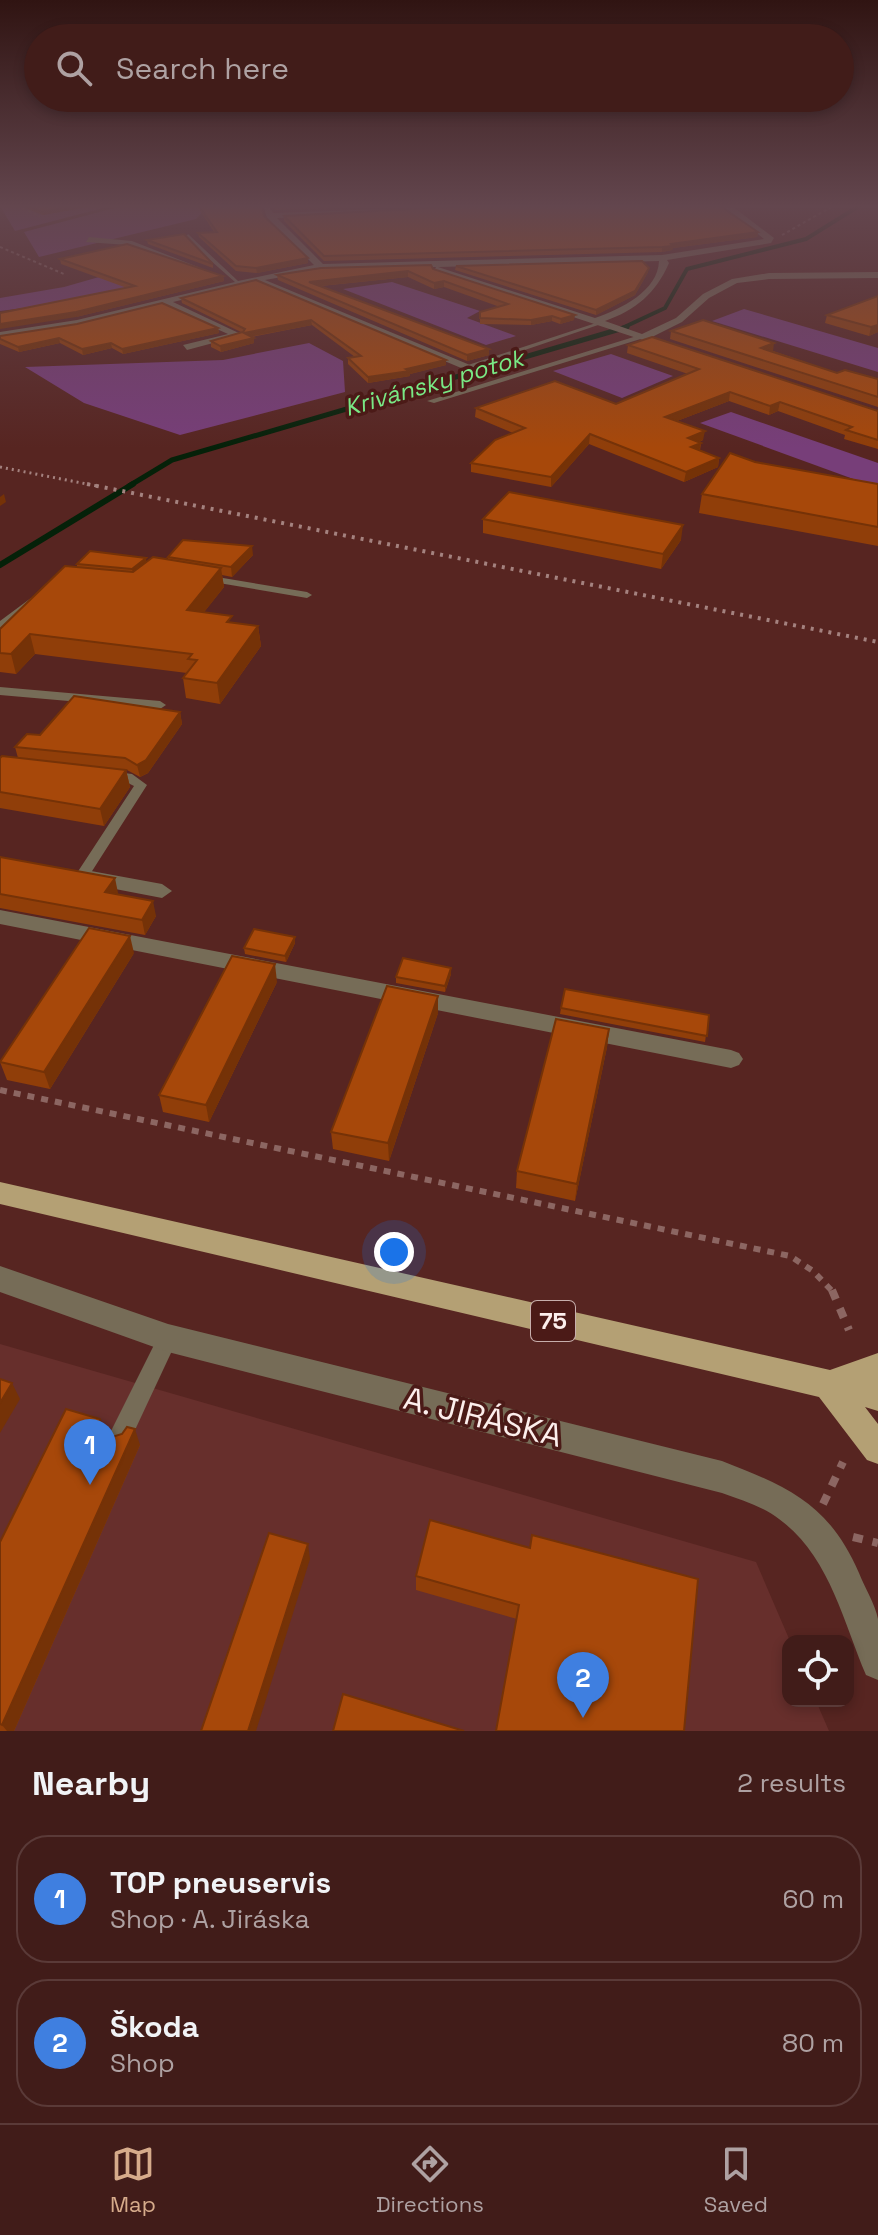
<!DOCTYPE html>
<html lang="en">
<head>
<meta charset="utf-8">
<style>
  :root { --surface:#411c19; --page:#482522; --text:#f1f3f6; --muted:#aea1a2; --line:#5a3a38; --accent:#d6ab8b }
  body { margin:0; font-family:"Space Grotesk",sans-serif; background:var(--page); color:var(--text) }
  .controls { position:absolute; right:24px; bottom:24px; display:grid; overflow:hidden; border-radius:16px; box-shadow:0 4px 12px #0003 }
  .controls button { width:72px; height:72px; display:grid; place-items:center; padding:0; border:0; border-bottom:2px solid var(--line); background:var(--surface); color:var(--text); font:40px sans-serif }
  .you { position:absolute; left:394px; top:1252px; width:28px; height:28px; margin:-20px; border:6px solid #fff; border-radius:50%; background:#1a73e8; box-shadow:0 0 0 12px #1a73e833 }
  .badge { display:grid; place-items:center; width:52px; height:52px; border-radius:50%; background:var(--accent); color:#fff; font-size:26px; font-weight:700 }
  .pin { position:absolute; translate:-50% -66px; filter:drop-shadow(0 2px 4px #0008) }
  .pin::after { content:''; position:absolute; top:42px; width:28px; height:24px; background:inherit; clip-path:polygon(0 0,100% 0,50% 100%) }
  .list { margin:0; padding:0; list-style:none }
  h2 { display:flex; justify-content:space-between; align-items:center; height:104px; margin:0; padding:0 32px; font-size:34px }
  h2 small { font-size:26px; font-weight:400; color:var(--muted) }
  .list li { display:grid; grid-template-columns:52px 1fr auto; gap:24px; align-items:center; box-sizing:border-box; height:128px; margin:0 16px 16px; padding:0 16px; border:2px solid var(--line); border-radius:32px }
  .list b { display:block; font-size:30px; white-space:nowrap }
  .list p { margin:0; font-size:26px; white-space:nowrap; color:var(--muted) }
  .list em { font-size:26px; font-style:normal; color:var(--muted) }
  .icon { flex:none; width:44px; height:44px; fill:none; stroke:currentColor; stroke-width:2; stroke-linecap:round; stroke-linejoin:round }
  .map { position:relative; flex:none; width:878px; height:1731px; overflow:hidden }
  .search { position:absolute; background:var(--surface); box-shadow:0 4px 12px #0003; left:24px; right:24px; top:24px; height:88px; display:flex; align-items:center; gap:20px; box-sizing:border-box; padding:0 28px; border-radius:44px; color:var(--muted); font-size:30px }
  .sheet { height:392px; background:var(--surface) }
  nav { display:flex; justify-content:space-around; align-items:center; box-sizing:border-box; height:112px; border-top:2px solid var(--line); background:var(--surface); font-size:22px; color:var(--muted) }
  nav a { display:grid; justify-items:center; gap:4px }
  nav .on { color:var(--accent) }
  .map>svg:first-child { display:block }
  .built { fill:#672f2c }
  .green { fill:#773e79 }
  .lines { fill:none; stroke-linecap:round; stroke-linejoin:round }
  .stream-far2 { stroke:#052109; stroke-width:4 }
  .stream-far1 { stroke:#052109; stroke-width:5 }
  .stream { stroke:#052109; stroke-width:6 }
  .path-far2 { stroke:#8c6662; stroke-width:2; stroke-dasharray:3 3; stroke-linecap:butt }
  .path-far1 { stroke:#8c6662; stroke-width:6; stroke-dasharray:7 7; stroke-linecap:butt }
  .path { stroke:#8c6662; stroke-width:8; stroke-dasharray:10 10; stroke-linecap:butt }
  .service { fill:#766c57; fill-rule:evenodd }
  .minor { fill:#766c57; fill-rule:evenodd }
  .primary { fill:#b4a074; fill-rule:evenodd }
  .rail-far1 { stroke:#a4827f; stroke-width:3; stroke-dasharray:2 4; stroke-linecap:butt }
  .rail { stroke:#a4827f; stroke-width:4; stroke-dasharray:3 6; stroke-linecap:butt }
  .wall { fill:#903e09 }
  .shaded-wall { fill:#753207 }
  .building { fill:#a7480a; stroke:#753207; stroke-width:2 }
  .labels { text-anchor:middle; stroke-width:7; stroke-linejoin:round; paint-order:stroke }
  .far-water-label { font-size:24px; font-style:italic; fill:#79e985; stroke:#4b1a17 }
  .shield { fill:#4b1a17; stroke:#c7aeac; stroke-width:2 }
  .shield-label { font-size:24px; font-weight:bold; fill:#fceeec }
  .near-street-label { font-size:32px; fill:#fceeec; stroke:#4b1a17 }
</style>
</head>
<body>
<div class="map">
<svg width="878" height="1731" viewBox="0 0 878 1731">
  <rect width="100%" height="100%" fill="#572521"/>
  <!-- built -->
  <polygon class="built" points="0,1344 756,1562 790,1641 788,1701 816,1701 829,1731 0,1731"/>
  <!-- green -->
  <g class="green">
    <polygon points="0,206 111,206 15,231"/>
    <polygon points="122,206 214,206 205,209 196,219 39,257 24,232"/>
    <polygon points="155,261 184,272 86,300 0,311 0,298 64,287"/>
    <polygon points="392,282 480,311 467,318 516,336 486,345 343,289"/>
    <polygon points="744,309 878,348 878,372 712,321"/>
    <polygon points="309,343 343,361 345,392 180,435 84,403 25,367 223,360"/>
    <polygon points="611,354 673,376 622,398 553,371"/>
    <polygon points="731,412 878,463 878,488 700,423"/>
  </g>
  <g class="lines">
    <!-- stream-far2 -->
    <polyline class="stream-far2" points="620,329 665,308 687,269 806,239 859,206"/>
    <!-- stream-far1 -->
    <polyline class="stream-far1" points="129,486 172,460 627,327"/>
    <!-- stream -->
    <polyline class="stream" points="0,565 133,484"/>
    <!-- path-far2 -->
    <g class="path-far2">
      <polyline points="17,206 40,216"/>
      <polyline points="782,235 833,206"/>
      <polyline points="0,247 64,274"/>
    </g>
    <!-- path-far1 -->
    <polyline class="path-far1" points="0,1090 790,1256 813,1271 833,1292"/>
    <!-- path -->
    <g class="path">
      <polyline points="832,1290 849,1330"/>
      <polyline points="823,1504 843,1462"/>
      <polyline points="853,1537 878,1543"/>
    </g>
    <!-- service -->
    <g class="service">
      <polygon points="599,322 604,323 469,369 462,367"/>
      <polygon points="640,335 647,337 434,403 427,401"/>
      <polygon points="205,575 307,592 312,595 307,598 201,580 200,578"/>
      <polygon points="31,598 35,599 35,603 0,629 0,621"/>
      <polygon points="0,687 160,701 166,705 160,709 0,695"/>
      <polygon points="108,771 132,774 147,785 87,879 82,881 75,876 134,786 124,781 103,778 102,775 103,772"/>
      <polygon points="168,1328 175,1331 178,1338 127,1447 119,1450 111,1447 108,1439 111,1431 161,1331"/>
    </g>
    <!-- minor -->
    <g class="minor">
      <path d="M269,206L273,213L385,209L382,213L277,218L323,264L662,255L764,239L723,206H732L774,238L771,243L667,260L669,263C656,293 636,310 605,321L642,334L676,318L703,294L732,279L769,273L878,272V278L769,279L737,283L709,298L682,322L652,337L677,345L673,350L434,271L436,267L321,270L265,280L470,365V369L466,370L255,282L173,302L243,335L187,350L183,345L228,334L163,305L77,326L0,338V332L77,320L235,282L185,238L188,234L238,281L314,265L267,218L264,208ZM659,261C658,291 621,309 595,318L438,267Z"/>
      <polygon points="89,237 132,241 198,267 191,269 128,245 86,242"/>
      <polygon points="91,871 162,884 172,891 162,898 84,883 81,878 84,873"/>
      <polygon points="0,910 731,1050 739,1053 743,1059 739,1065 731,1068 0,924"/>
      <path d="M0,1266L168,1324L722,1461C789,1487 829,1504 859,1573C865,1588 875,1604 878,1619C878,1638 878,1661 878,1680L866,1675C843,1621 829,1555 779,1519C762,1506 741,1500 722,1493L168,1352L0,1292Z"/>
    </g>
    <!-- primary -->
    <polygon class="primary" points="0,1182 830,1370 878,1353 878,1411 865,1407 878,1424 878,1464 867,1460 819,1397 0,1204"/>
    <!-- rail-far1 -->
    <polyline class="rail-far1" points="0,467 97,486"/>
    <!-- rail -->
    <polyline class="rail" points="87,484 878,642"/>
  </g>
  <!-- wall -->
  <g class="wall">
    <polygon points="19,206 87,206 87,207 43,215"/>
    <polygon points="199,206 264,216 308,263 257,273 236,271 199,237 198,233 214,232 199,209"/>
    <polygon points="274,206 398,206 275,210"/>
    <polygon points="284,216 758,232 757,237 673,248 672,250 662,252 324,261 284,221"/>
    <polygon points="147,240 213,264 213,268 148,244"/>
    <polygon points="60,259 223,276 224,281 76,317 127,288 61,264"/>
    <polygon points="456,266 648,272 635,295 596,315 455,270"/>
    <polygon points="433,269 574,320 560,324 552,321 531,325 480,324 480,312 500,307 444,287 434,289 408,277 321,286 489,355 467,361 278,280 277,275"/>
    <polygon points="256,280 446,360 446,365 410,374 410,376 368,383 348,364 348,358 355,357 312,325 252,337 254,343 221,352 211,347 211,341 243,333 182,303 181,298"/>
    <polygon points="878,296 878,332 869,336 825,323 827,315"/>
    <polygon points="218,328 219,333 123,354 112,348 83,355 60,343 19,352 0,344 0,336"/>
    <polygon points="671,331 773,351 837,373 878,379 878,407 670,339"/>
    <polygon points="628,345 878,411 878,449 844,439 845,435 778,411 769,415 729,401 677,421 703,440 699,442 701,443 700,450 719,458 718,467 684,482 589,444 551,487 471,472 471,463 513,433 475,417 476,408 616,404 688,374 627,353"/>
    <polygon points="755,462 878,484 878,546 699,513 702,494"/>
    <polygon points="483,519 681,540 661,569 483,533"/>
    <polygon points="253,555 232,577 222,575 224,587 204,612 232,623 258,626 261,646 220,704 186,698 183,678 187,673 35,654 16,674 0,672 0,629 77,567 77,564 146,558 146,562 168,560 168,557"/>
    <polygon points="180,712 182,724 148,773 140,777 127,770 104,768 126,770 130,787 104,826 0,808 0,758 18,758 15,747 40,735"/>
    <polygon points="0,857 118,893 117,894 156,916 145,935 0,908"/>
    <polygon points="295,937 295,943 286,962 245,954 244,948"/>
    <polygon points="134,953 50,1089 7,1080 0,1062"/>
    <polygon points="451,974 445,992 396,983 396,977"/>
    <polygon points="277,982 209,1122 163,1112 159,1095"/>
    <polygon points="561,1008 709,1015 705,1042 560,1014"/>
    <polygon points="438,1013 389,1161 333,1149 331,1132"/>
    <polygon points="609,1029 607,1047 575,1201 516,1188 517,1171"/>
    <polygon points="100,1419 106,1434 112,1437 140,1445 14,1731 0,1731 0,1542"/>
    <polygon points="430,1520 684,1731 517,1619 416,1590 416,1576"/>
  </g>
  <!-- shaded-wall -->
  <g class="shaded-wall">
    <polygon points="73,206 87,207 43,215 42,212"/>
    <polygon points="758,232 757,237 673,248 672,250 662,252 662,247 671,244"/>
    <polygon points="308,258 308,263 257,273 256,268"/>
    <polygon points="649,268 648,272 635,295 596,315 596,310"/>
    <polygon points="408,271 408,277 310,287 309,282"/>
    <polygon points="223,276 224,281 76,317 0,329 0,324"/>
    <polygon points="444,281 444,287 434,289 434,283"/>
    <polygon points="575,315 574,320 560,324 561,319"/>
    <polygon points="552,316 552,321 531,325 531,320"/>
    <polygon points="311,320 312,325 244,338 244,333"/>
    <polygon points="878,325 878,332 869,336 871,327"/>
    <polygon points="218,328 219,333 123,354 122,349"/>
    <polygon points="59,338 60,343 19,352 18,347"/>
    <polygon points="254,338 254,343 221,352 220,346"/>
    <polygon points="111,343 112,348 83,355 82,349"/>
    <polygon points="774,343 773,351 761,348"/>
    <polygon points="489,349 489,355 467,361 467,355"/>
    <polygon points="446,360 446,365 410,374 410,376 368,383 368,377"/>
    <polygon points="730,392 729,401 664,426 665,417"/>
    <polygon points="780,402 778,411 769,415 770,406"/>
    <polygon points="705,431 703,440 687,447 688,438"/>
    <polygon points="590,434 589,444 551,487 551,477"/>
    <polygon points="701,443 699,452 691,447"/>
    <polygon points="719,458 718,467 684,482 686,472"/>
    <polygon points="4,494 6,502 0,506 0,497"/>
    <polygon points="683,525 681,540 661,569 663,554"/>
    <polygon points="252,546 253,555 232,577 231,567"/>
    <polygon points="146,558 147,568 134,579 132,569"/>
    <polygon points="221,568 224,587 190,630 187,610"/>
    <polygon points="258,626 261,646 220,704 217,683"/>
    <polygon points="30,634 35,654 16,674 11,654"/>
    <polygon points="180,712 182,724 148,773 140,777 137,765"/>
    <polygon points="126,770 130,787 104,826 100,809"/>
    <polygon points="115,878 118,893 109,907 105,892"/>
    <polygon points="153,901 156,916 145,935 142,920"/>
    <polygon points="130,936 134,953 50,1089 44,1072"/>
    <polygon points="295,937 295,943 286,962 285,956"/>
    <polygon points="275,964 277,982 209,1122 206,1105"/>
    <polygon points="451,968 451,974 445,992 445,986"/>
    <polygon points="438,996 438,1013 389,1161 388,1143"/>
    <polygon points="609,1029 607,1047 575,1201 577,1184"/>
    <polygon points="12,1383 20,1399 0,1433 0,1403"/>
    <polygon points="135,1429 140,1445 14,1731 7,1731 2,1725"/>
    <polygon points="308,1544 310,1559 256,1731 248,1731"/>
  </g>
  <!-- building -->
  <g class="building">
    <polygon points="27,206 73,206 42,212"/>
    <polygon points="199,206 262,206 264,216 308,258 256,268 236,266 198,233 217,232"/>
    <polygon points="466,206 720,206 758,232 671,244 673,246 662,247 324,256 284,216"/>
    <polygon points="184,234 213,264 147,240"/>
    <polygon points="127,244 223,276 76,312 0,324 0,313 135,286 60,259"/>
    <polygon points="642,261 649,268 635,291 596,310 456,266"/>
    <polygon points="431,265 433,269 575,315 561,319 552,316 531,320 480,318 480,312 508,304 444,281 434,283 408,271 309,282 489,349 467,355 277,275 321,268"/>
    <polygon points="256,280 446,360 406,369 410,371 368,377 348,358 361,356 311,320 244,333 254,338 220,346 211,341 243,332 245,329 181,298"/>
    <polygon points="878,296 878,325 871,327 827,315"/>
    <polygon points="162,303 218,328 122,349 111,343 82,349 59,338 18,347 0,339 0,336 77,324"/>
    <polygon points="703,320 774,343 761,348 837,373 845,370 878,379 878,397 671,331"/>
    <polygon points="652,337 878,411 878,440 846,430 852,427 780,402 770,406 730,392 665,417 705,431 688,438 701,443 691,447 719,458 686,472 590,434 551,477 471,463 495,440 525,428 476,408 555,381 616,404 699,369 628,345"/>
    <polygon points="730,453 755,462 878,484 878,527 702,494"/>
    <polygon points="509,492 683,525 663,554 483,519"/>
    <polygon points="183,540 252,546 231,567 168,557"/>
    <polygon points="90,551 146,558 132,569 77,564"/>
    <polygon points="153,557 221,568 187,610 232,616 227,622 258,626 217,683 183,678 197,660 188,659 192,654 30,634 11,654 0,653 0,629 65,566 133,572"/>
    <polygon points="74,696 180,712 146,760 137,765 125,758 15,747 27,734 40,735"/>
    <polygon points="2,756 126,770 100,809 0,792 0,758"/>
    <polygon points="0,857 115,878 105,892 153,901 142,920 0,894"/>
    <polygon points="89,928 130,936 44,1072 0,1062"/>
    <polygon points="254,929 295,937 285,956 244,948"/>
    <polygon points="232,956 275,964 206,1105 159,1095"/>
    <polygon points="403,958 451,968 445,986 396,977"/>
    <polygon points="387,986 438,996 388,1143 331,1132"/>
    <polygon points="565,989 709,1015 707,1036 561,1008"/>
    <polygon points="556,1019 609,1029 577,1184 517,1171"/>
    <polygon points="0,1379 12,1383 0,1403"/>
    <polygon points="66,1409 100,1419 102,1432 112,1437 122,1434 127,1427 135,1429 2,1725 0,1724 0,1542"/>
    <polygon points="430,1520 530,1548 532,1535 698,1579 684,1731 496,1731 519,1605 416,1576"/>
    <polygon points="269,1533 308,1544 248,1731 201,1731"/>
    <polygon points="343,1694 464,1731 333,1731"/>
  </g>
  <!-- sky -->
  <linearGradient id="sky" x2="0" y2="1"><stop stop-color="#301412"/><stop offset="0.46" stop-color="#63464e"/><stop offset="1" stop-color="#63464e" stop-opacity="0"/></linearGradient>
  <rect width="878" height="448" fill="url(#sky)"/>
  <g class="labels">
    <!-- far-water labels -->
    <g class="far-water-label">
      <text transform="translate(434 383) rotate(-16)" y="8">Krivánsky potok</text>
    </g>
    <!-- shield labels -->
    <rect class="shield" x="531" y="1301" width="44" height="40" rx="6"/>
    <g class="shield-label">
      <text x="553" y="1329">75</text>
    </g>
    <!-- near-street labels -->
    <g class="near-street-label">
      <text transform="translate(483 1417) rotate(14)" y="11">A. JIRÁSKA</text>
    </g>
  </g>
</svg>
<div class="controls">
<button><svg class="icon" aria-label="locate" viewBox="0 0 24 24"><circle cx="12" cy="12" r="6"/><path d="M12 2v4M12 18v4M2 12h4M18 12h4"/></svg></button>
</div>
<div class="you"></div>
<div class="pin badge" style="left:90px;top:1485px;background:#3f7fe0">1</div>
<div class="pin badge" style="left:583px;top:1718px;background:#3f7fe0">2</div>
<div class="search"><svg class="icon" aria-label="search" viewBox="0 0 24 24"><circle cx="10" cy="10" r="6"/><path d="M15 15l6 6"/></svg>Search here</div>
</div>
<section class="sheet">
<h2>Nearby<small>2 results</small></h2>
<ul class="list">
<li><span class="badge" style="background:#3f7fe0">1</span><div><b>TOP pneuservis</b><p>Shop · A. Jiráska</p></div><em>60 m</em></li>
<li><span class="badge" style="background:#3f7fe0">2</span><div><b>Škoda</b><p>Shop</p></div><em>80 m</em></li>
</ul>
</section>
<nav>
<a class="on"><svg class="icon" aria-label="map" viewBox="0 0 24 24"><path d="M3 6l6-2 6 2 6-2v14l-6 2-6-2-6 2zM9 4v14M15 6v14"/></svg>Map</a>
<a><svg class="icon" aria-label="directions" viewBox="0 0 24 24"><path d="M12 3l9 9-9 9-9-9zM9 14v-3h6M13 9l2 2-2 2"/></svg>Directions</a>
<a><svg class="icon" aria-label="saved" viewBox="0 0 24 24"><path d="M7 4h10v16l-5-4-5 4z"/></svg>Saved</a>
</nav>
</body>
</html>
